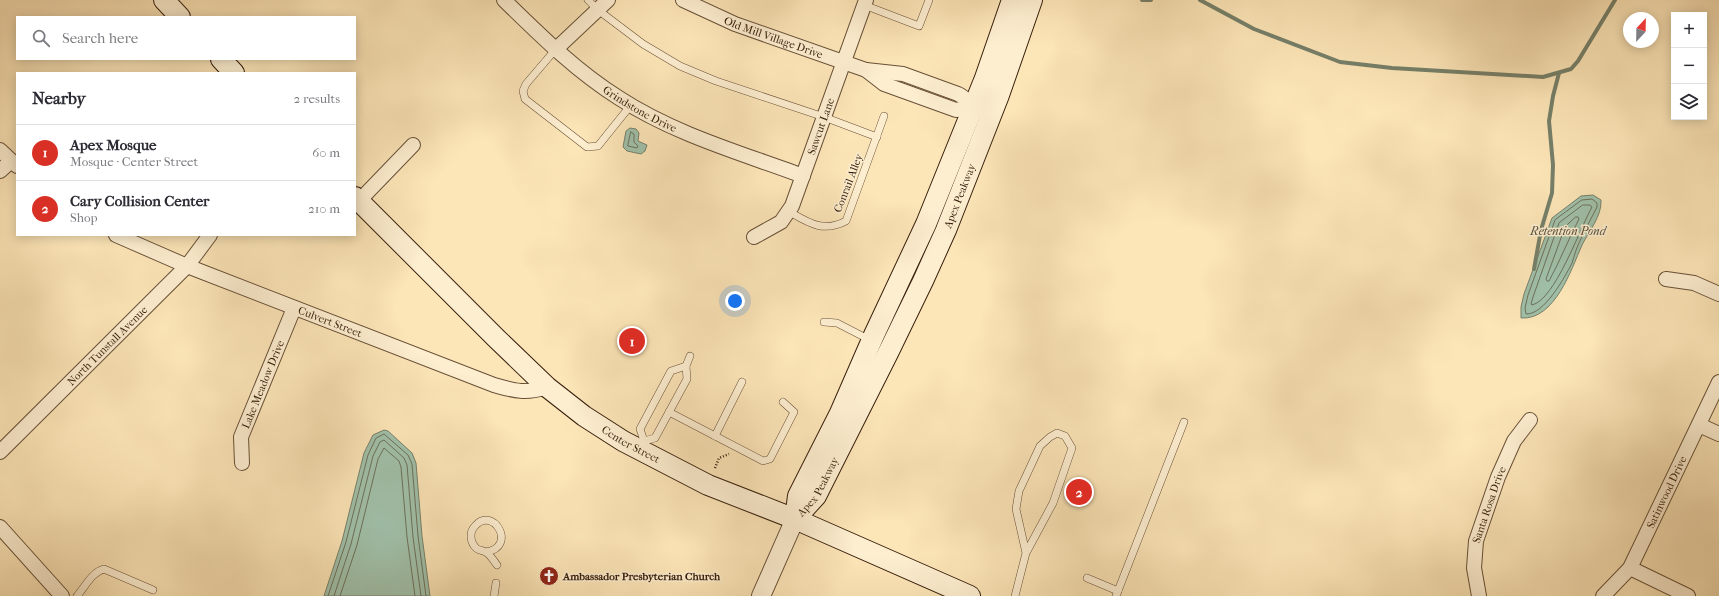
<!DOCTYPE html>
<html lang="en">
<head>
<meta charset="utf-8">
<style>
  :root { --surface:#fff; --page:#f7f7f7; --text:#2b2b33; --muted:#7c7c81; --line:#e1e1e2; --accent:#d93025 }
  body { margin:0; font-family:"IM FELL French Canon",serif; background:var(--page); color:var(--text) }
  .controls { position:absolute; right:12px; top:12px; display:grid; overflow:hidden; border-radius:0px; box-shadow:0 2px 10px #0003 }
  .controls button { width:36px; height:36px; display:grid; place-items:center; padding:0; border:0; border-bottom:1px solid var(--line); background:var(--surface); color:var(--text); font:20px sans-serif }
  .compass { position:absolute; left:1623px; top:12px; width:36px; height:36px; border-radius:50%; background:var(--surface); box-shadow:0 2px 10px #0003; rotate:22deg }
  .you { position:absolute; left:735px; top:301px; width:14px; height:14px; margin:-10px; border:3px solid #fff; border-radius:50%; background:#1a73e8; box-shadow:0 0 0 6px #1a73e833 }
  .badge { display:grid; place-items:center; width:26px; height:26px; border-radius:50%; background:var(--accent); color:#fff; font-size:13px; font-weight:700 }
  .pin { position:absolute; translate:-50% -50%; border:2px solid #fff; box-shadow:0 1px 4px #0006 }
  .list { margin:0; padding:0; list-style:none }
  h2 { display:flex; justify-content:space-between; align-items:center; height:52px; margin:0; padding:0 16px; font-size:17px }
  h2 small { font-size:13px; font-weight:400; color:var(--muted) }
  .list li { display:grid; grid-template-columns:26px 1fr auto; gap:12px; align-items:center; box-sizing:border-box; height:56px; padding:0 16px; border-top:1px solid var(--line) }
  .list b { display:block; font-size:15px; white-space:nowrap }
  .list p { margin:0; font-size:13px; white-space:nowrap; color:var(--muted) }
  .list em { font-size:13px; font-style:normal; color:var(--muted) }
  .icon { flex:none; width:22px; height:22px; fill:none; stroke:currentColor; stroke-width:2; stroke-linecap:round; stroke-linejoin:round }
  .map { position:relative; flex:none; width:1719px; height:596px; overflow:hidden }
  .search { position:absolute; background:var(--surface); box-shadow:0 2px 10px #0003; left:16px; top:16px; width:340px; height:44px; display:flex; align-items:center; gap:10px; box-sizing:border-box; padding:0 14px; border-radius:0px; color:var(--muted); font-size:15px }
  .panel { position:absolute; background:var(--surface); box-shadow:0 2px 10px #0003; left:16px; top:72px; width:340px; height:164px; border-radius:0px }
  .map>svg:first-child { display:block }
  .water { fill:#a0c0a9; stroke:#76806a }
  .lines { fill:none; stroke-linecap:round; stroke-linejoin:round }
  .shore { stroke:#6c705a; stroke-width:1 }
  .stream { stroke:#76806a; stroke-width:4 }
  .service-casing { stroke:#685037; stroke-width:8 }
  .minor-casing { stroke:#685037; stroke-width:16 }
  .tertiary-casing { stroke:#685037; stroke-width:20 }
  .secondary-casing { stroke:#371f0c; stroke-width:22 }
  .path { stroke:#371f0c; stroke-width:2.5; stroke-dasharray:1 2; stroke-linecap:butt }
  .service { stroke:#fdeed0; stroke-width:7 }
  .minor { stroke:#fdeed0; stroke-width:14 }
  .tertiary { stroke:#fdeed0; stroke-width:18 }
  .secondary { stroke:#fdeed0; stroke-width:20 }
  .labels { text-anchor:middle; stroke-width:3; stroke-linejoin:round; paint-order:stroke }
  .street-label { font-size:11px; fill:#371f0c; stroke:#fdeed0 }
  .poi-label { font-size:11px; font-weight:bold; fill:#371f0c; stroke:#fdeed0; text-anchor:start }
  .water-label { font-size:12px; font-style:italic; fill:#564f3b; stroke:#fdeed0 }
</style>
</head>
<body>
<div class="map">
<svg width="1719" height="596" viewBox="0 0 1719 596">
  <rect width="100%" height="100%" fill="#fce5b7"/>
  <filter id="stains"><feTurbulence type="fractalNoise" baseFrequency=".005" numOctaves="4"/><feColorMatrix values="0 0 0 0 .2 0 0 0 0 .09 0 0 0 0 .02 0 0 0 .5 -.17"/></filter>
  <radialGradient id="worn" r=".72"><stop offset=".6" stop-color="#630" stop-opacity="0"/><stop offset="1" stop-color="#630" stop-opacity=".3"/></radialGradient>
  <!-- water -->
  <g class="water">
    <polygon points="630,128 636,129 639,133 638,141 647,145 645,151 641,154 627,151 623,147 626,131"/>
    <path d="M1593,195L1601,200C1602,216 1589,231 1582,245C1571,270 1555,320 1521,318V307L1524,294L1552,218L1581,196Z"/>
    <polygon points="384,430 388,431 412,453 416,463 422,536 430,596 324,596 342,541 364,453 373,435"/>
  </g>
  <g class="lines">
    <!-- shore -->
    <g class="shore">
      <polygon points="631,132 634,134 634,142 638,146 637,148 628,146"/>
      <path d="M1582,200L1592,199L1597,203V207C1591,219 1584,231 1579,243C1576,249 1574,257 1572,263C1565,277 1544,315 1526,314L1525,308L1528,295L1555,220Z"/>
      <path d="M1583,205H1590L1592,207C1580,228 1555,300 1532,305L1531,304L1533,297L1559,223Z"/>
      <path d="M1576,217H1578L1579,219C1568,240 1560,261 1549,281H1547L1546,279L1565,227Z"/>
      <polyline points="328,596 346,542 368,455 376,438 384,434 408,455 412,464 418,536 426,596"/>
      <polyline points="334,596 351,544 373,456 380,442 384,440 404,458 407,465 413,537 421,596"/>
      <polyline points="340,596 357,545 378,459 384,448 399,461 401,467 407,537 415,596"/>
    </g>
    <!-- stream -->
    <g class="stream">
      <polyline points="1142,0 1151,0"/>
      <polyline points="1200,0 1254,29 1340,62 1392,68 1543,77 1571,69 1578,61 1615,0"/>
      <polyline points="1534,269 1541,230 1552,193 1553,165 1549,121 1553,96 1559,73"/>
    </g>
    <defs>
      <g id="service">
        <polyline points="588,0 598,10 643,44 680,66 716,81 824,117 877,137"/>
        <polyline points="864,5 919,26 929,0"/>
        <polyline points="555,50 526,84 523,91 525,99 587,147 598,146 631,105"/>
        <path d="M788,211C809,223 823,233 846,221L884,116"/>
        <polyline points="824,322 837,323 870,340"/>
        <polyline points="686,366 690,356"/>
        <polyline points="669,412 763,461 770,459 794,412 783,402"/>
        <polyline points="715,436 742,382"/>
        <polyline points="640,448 644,441 655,438 687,379 686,366 671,371 640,429 644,441"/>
        <path d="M486,552C518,547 493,505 475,526C469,532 470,542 476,548C479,551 484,550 487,553C491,556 494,561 497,565"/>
        <polyline points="1087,578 1118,591"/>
        <path d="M77,596C85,587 92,572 104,569L153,590"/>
        <polyline points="494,596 496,583"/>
        <polyline points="1015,596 1026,553 1053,503 1072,448 1065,436 1057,433 1050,437 1040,446 1019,491 1016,509 1026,553"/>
        <polyline points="1116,596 1184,422"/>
      </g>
      <g id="minor">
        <path id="s1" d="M504,0C540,35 576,71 619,98C674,134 741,153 803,176"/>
        <path id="s2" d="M683,0L735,24L866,70L884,84L956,110L973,107"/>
        <polyline points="555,50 608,0"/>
        <path d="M866,70L903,74L958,94C967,98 971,107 980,110"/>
        <polyline points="0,150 17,166"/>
        <polyline points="0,171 11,161"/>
        <polyline points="359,201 413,145"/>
        <path id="s3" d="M116,235L187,266L494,385C515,391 526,394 547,387"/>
        <path id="s4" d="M754,237L781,222L792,206L866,0"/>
        <polyline points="1666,279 1694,283 1719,294"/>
        <polyline points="1699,425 1719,434"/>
        <path id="s5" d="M0,452L187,266L210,235"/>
        <path id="s6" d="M242,463L241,437L294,308"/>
        <polyline points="0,527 62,596"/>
        <polyline points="1630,568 1688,596"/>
        <path id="s7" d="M1479,596L1474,568L1476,541L1498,477L1514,441L1530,420"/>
        <path id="s8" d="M1603,596L1630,568L1719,382"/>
      </g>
      <polyline id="tertiary" points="761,596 795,519"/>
      <g id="secondary">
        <polyline points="164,0 180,17"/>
        <polyline points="221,59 234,73"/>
        <path id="s9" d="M355,197L496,338L547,387L584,416L623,441L708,485L795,519L970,596"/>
        <path id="s10" d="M795,519L816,496L888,353L923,281L946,230L999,95L1032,0"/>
        <polyline points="795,519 798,496 840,413 874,335 926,224 985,78 1012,0"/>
      </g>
    </defs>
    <!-- service casing -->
    <use href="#service" class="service-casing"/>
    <!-- minor casing -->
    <use href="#minor" class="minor-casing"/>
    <!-- tertiary casing -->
    <use href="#tertiary" class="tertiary-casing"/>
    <!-- secondary casing -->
    <use href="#secondary" class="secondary-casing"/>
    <!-- path -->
    <polyline class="path" points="715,468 719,458 729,454"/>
    <!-- service -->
    <use href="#service" class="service"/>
    <!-- minor -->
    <use href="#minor" class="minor"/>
    <!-- tertiary -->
    <use href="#tertiary" class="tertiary"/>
    <!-- secondary -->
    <use href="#secondary" class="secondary"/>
  </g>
  <!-- icons -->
  <defs>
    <symbol id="church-disc" viewBox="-11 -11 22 22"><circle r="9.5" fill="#8f2418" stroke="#fdeed0"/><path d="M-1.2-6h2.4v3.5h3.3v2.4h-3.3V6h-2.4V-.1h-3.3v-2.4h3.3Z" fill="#fff"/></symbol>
  </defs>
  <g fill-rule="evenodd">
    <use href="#church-disc" x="538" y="565" width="22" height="22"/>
  </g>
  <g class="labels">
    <!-- street labels -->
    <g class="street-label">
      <text dy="4" stroke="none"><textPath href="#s2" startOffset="98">Old Mill Village Drive</textPath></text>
      <text dy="4" stroke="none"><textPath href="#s1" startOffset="175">Grindstone Drive</textPath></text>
      <text dy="4" stroke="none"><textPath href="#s4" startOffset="135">Sawcut Lane</textPath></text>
      <text transform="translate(848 183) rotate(-69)" y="4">Conrail Alley</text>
      <text dy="4" stroke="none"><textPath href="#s10" startOffset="364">Apex Peakway</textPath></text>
      <text dy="4" stroke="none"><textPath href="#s3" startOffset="231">Culvert Street</textPath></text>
      <text dy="4" stroke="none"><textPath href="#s5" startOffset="151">North Tunstall Avenue</textPath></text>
      <text dy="4" stroke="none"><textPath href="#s6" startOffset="83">Lake Meadow Drive</textPath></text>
      <text dy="4" stroke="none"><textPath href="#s9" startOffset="372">Center Street</textPath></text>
      <text dy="4" stroke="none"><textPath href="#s10" startOffset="40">Apex Peakway</textPath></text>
      <text dy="4" stroke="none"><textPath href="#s8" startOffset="123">Satinwood Drive</textPath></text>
      <text dy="4" stroke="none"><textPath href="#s7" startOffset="94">Santa Rosa Drive</textPath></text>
    </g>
    <!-- poi labels -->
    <g class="poi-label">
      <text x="563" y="580">Ambassador Presbyterian Church</text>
    </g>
    <!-- water labels -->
    <g class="water-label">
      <text x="1568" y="235">Retention Pond</text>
    </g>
  </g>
  <rect width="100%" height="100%" filter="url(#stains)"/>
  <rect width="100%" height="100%" fill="url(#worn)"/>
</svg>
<div class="controls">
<button>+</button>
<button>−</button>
<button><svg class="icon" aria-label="layers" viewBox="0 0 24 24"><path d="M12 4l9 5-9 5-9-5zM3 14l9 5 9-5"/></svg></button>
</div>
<svg class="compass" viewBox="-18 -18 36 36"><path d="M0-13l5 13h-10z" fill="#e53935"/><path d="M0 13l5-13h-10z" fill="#7c7c81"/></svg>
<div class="you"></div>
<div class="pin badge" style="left:632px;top:341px">1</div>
<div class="pin badge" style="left:1079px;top:492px">2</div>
<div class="search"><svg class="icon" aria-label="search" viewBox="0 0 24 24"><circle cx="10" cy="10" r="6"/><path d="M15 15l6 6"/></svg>Search here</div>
<section class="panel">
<h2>Nearby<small>2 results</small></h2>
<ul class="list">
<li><span class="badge">1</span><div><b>Apex Mosque</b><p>Mosque · Center Street</p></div><em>60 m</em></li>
<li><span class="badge">2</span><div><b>Cary Collision Center</b><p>Shop</p></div><em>210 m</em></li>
</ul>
</section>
</div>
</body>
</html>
